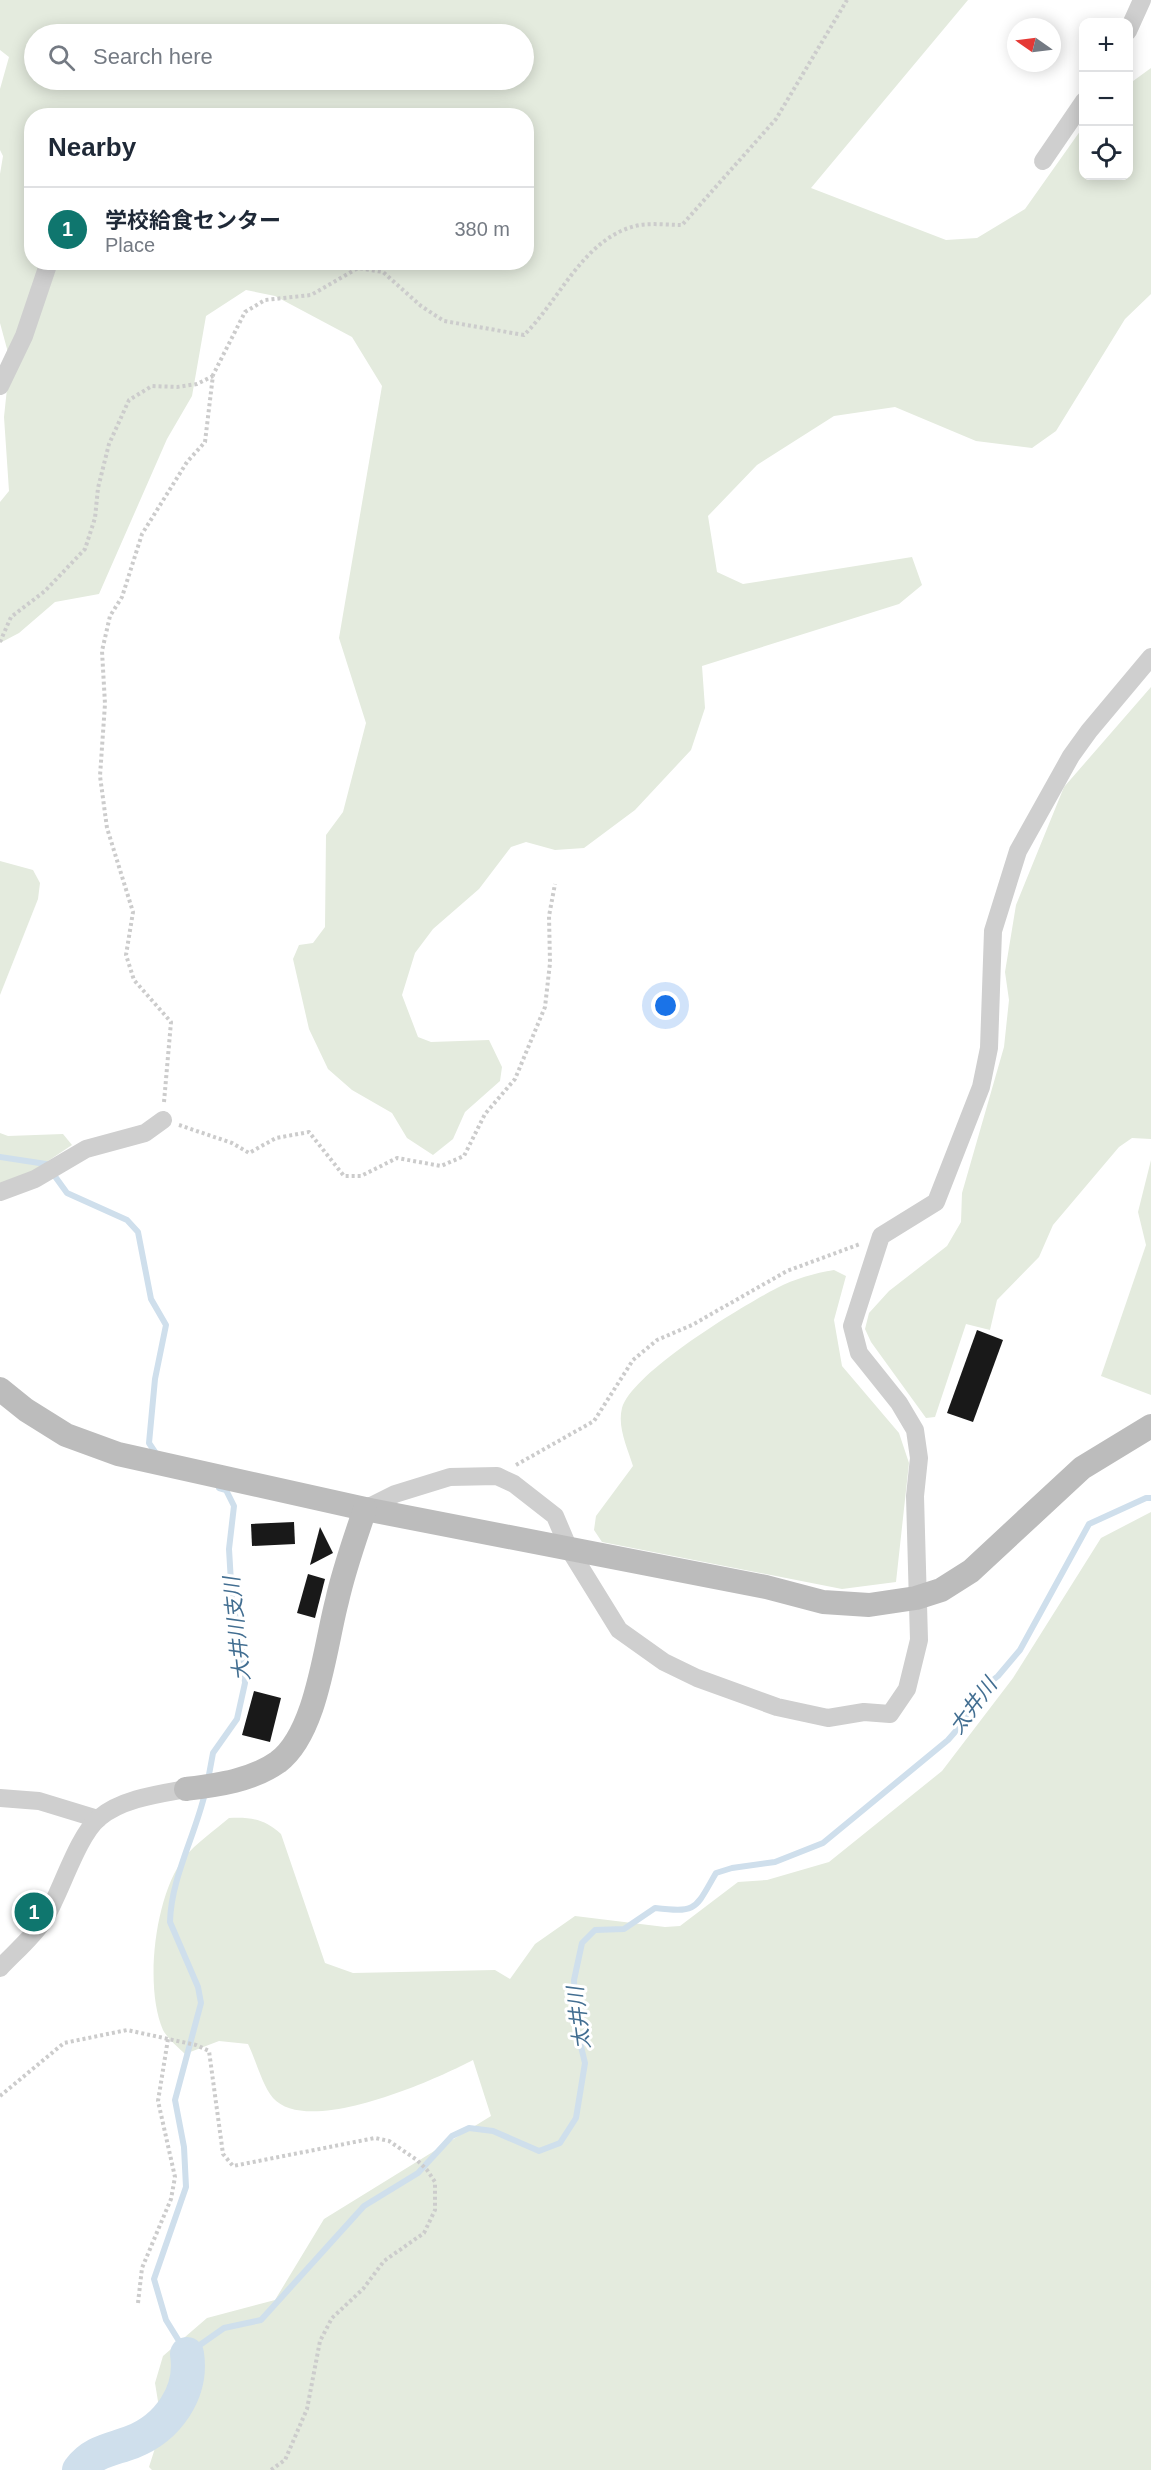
<!DOCTYPE html>
<html lang="en">
<head>
<meta charset="utf-8">
<style>
  :root { --surface:#fff; --page:#f6f6f7; --text:#1f2937; --muted:#747a83; --line:#e0e1e3; --accent:#0f766e }
  body { margin:0; font-family:Arial,"Noto Sans JP",sans-serif; background:var(--page); color:var(--text) }
  .controls { position:absolute; right:18px; top:18px; display:grid; overflow:hidden; border-radius:12px; box-shadow:0 3px 15px #0003 }
  .controls button { width:54px; height:54px; display:grid; place-items:center; padding:0; border:0; border-bottom:2px solid var(--line); background:var(--surface); color:var(--text); font:30px sans-serif }
  .compass { position:absolute; left:1007px; top:18px; width:54px; height:54px; border-radius:50%; background:var(--surface); box-shadow:0 3px 15px #0003; rotate:284deg }
  .you { position:absolute; left:666px; top:1006px; width:21px; height:21px; margin:-15px; border:4px solid #fff; border-radius:50%; background:#1a73e8; box-shadow:0 0 0 9px #1a73e833 }
  .badge { display:grid; place-items:center; width:39px; height:39px; border-radius:50%; background:var(--accent); color:#fff; font-size:20px; font-weight:700 }
  .pin { position:absolute; translate:-50% -50%; border:3px solid #fff; box-shadow:0 2px 6px #0006 }
  .list { margin:0; padding:0; list-style:none }
  h2 { display:flex; justify-content:space-between; align-items:center; height:78px; margin:0; padding:0 24px; font-size:26px }
  h2 small { font-size:20px; font-weight:400; color:var(--muted) }
  .list li { display:grid; grid-template-columns:39px 1fr auto; gap:18px; align-items:center; box-sizing:border-box; height:84px; padding:0 24px; border-top:2px solid var(--line) }
  .list b { display:block; font-size:22px; white-space:nowrap }
  .list p { margin:0; font-size:20px; white-space:nowrap; color:var(--muted) }
  .list em { font-size:20px; font-style:normal; color:var(--muted) }
  .icon { flex:none; width:33px; height:33px; fill:none; stroke:currentColor; stroke-width:2; stroke-linecap:round; stroke-linejoin:round }
  .map { position:relative; flex:none; width:1151px; height:2470px; overflow:hidden }
  .search { position:absolute; background:var(--surface); box-shadow:0 3px 15px #0003; left:24px; top:24px; width:510px; height:66px; display:flex; align-items:center; gap:15px; box-sizing:border-box; padding:0 21px; border-radius:33px; color:var(--muted); font-size:22px }
  .panel { position:absolute; background:var(--surface); box-shadow:0 3px 15px #0003; left:24px; top:108px; width:510px; height:162px; border-radius:24px }
  .map>svg:first-child { display:block }
  .green { fill:#e4ebde; fill-rule:evenodd }
  .lines { fill:none; stroke-linecap:round; stroke-linejoin:round }
  .stream { stroke:#cfdfec; stroke-width:6 }
  .river { stroke:#cfdfec; stroke-width:34 }
  .building { fill:#191919 }
  .path { stroke:#ccc; stroke-width:4; stroke-dasharray:3 3; stroke-linecap:butt }
  .street { stroke:#cfcfcf; stroke-width:18 }
  .secondary { stroke:#bcbcbc; stroke-width:24 }
  .labels { text-anchor:middle; stroke-width:6; stroke-linejoin:round; paint-order:stroke }
  .water-label { font-size:21px; font-style:italic; fill:#426e91; stroke:#fff }
</style>
</head>
<body>
<div class="map">
<svg width="1151" height="2470" viewBox="0 0 1151 2470">
  <rect width="100%" height="100%" fill="#fff"/>
  <!-- green -->
  <g class="green">
    <path d="M0,0H968L811,188L946,240L977,238L1025,209L1083,127L1084,176H1128L1129,84L1151,68V294L1125,319L1056,431L1032,448L976,441L895,407L834,416L757,465L708,516L717,572L743,584L912,557L922,585L899,604L702,666L705,708L691,750L635,810L584,848L555,850L526,842L511,847L479,889L433,929L415,953L402,995L418,1037L431,1042L489,1040L502,1067L500,1081L465,1112L453,1139L433,1155L407,1138L392,1113L352,1090L328,1069L309,1029L293,959L299,945L313,943L325,927L326,835L343,812L366,723L339,638L382,386L352,337L275,296L246,290L206,316L192,396L167,439L99,594L55,602L19,633L0,643V502L9,491L4,417L10,360L0,323V174L3,156L0,150V89L9,57L0,50ZM34,34H524V80H34ZM32,116H526V262H32Z"/>
    <polygon points="1151,687 1151,1139 1132,1138 1119,1147 1053,1225 1039,1257 997,1300 990,1330 966,1324 935,1417 926,1418 871,1342 865,1329 869,1313 889,1291 947,1246 961,1222 962,1193 1004,1047 1009,1000 1005,972 1016,905 1064,787"/>
    <polygon points="0,861 33,870 40,883 38,899 0,995"/>
    <polygon points="0,1133 8,1136 63,1134 72,1145 0,1193"/>
    <polygon points="1151,1160 1151,1395 1101,1376 1146,1245 1138,1212"/>
    <path d="M834,1270L846,1276L834,1320L842,1366L899,1433L909,1463L896,1582L842,1589L602,1542L594,1530L596,1516L633,1466C628,1449 617,1427 622,1408C633,1372 742,1306 777,1288C794,1279 815,1273 834,1270Z"/>
    <path d="M1151,1512V2470H152L149,2467L162,2426L155,2383L163,2356L207,2318L275,2300L324,2219L491,2116L473,2060C435,2080 308,2137 273,2098C262,2085 256,2060 248,2044L219,2041L185,2054C178,2047 167,2038 163,2030C144,1987 155,1895 184,1858C196,1843 215,1830 229,1818C251,1817 265,1819 281,1834L325,1963L353,1973L495,1970L510,1979L535,1944L575,1916L665,1927L680,1926L738,1882L767,1880L829,1862L942,1771L1013,1678L1101,1538Z"/>
  </g>
  <g class="lines">
    <!-- stream -->
    <g class="stream">
      <polyline points="0,1157 46,1164 67,1193 127,1220 138,1232 151,1299 166,1325 155,1379 149,1443 157,1455"/>
      <polyline points="208,1780 213,1753 237,1719 245,1683 243,1655 232,1599 229,1549 234,1506 226,1490 219,1488"/>
      <path d="M205,1793C195,1836 171,1878 170,1922L198,1987L201,2003L175,2100L184,2147L186,2187L154,2279L166,2320L187,2354L224,2328L261,2320L364,2206L418,2173L452,2136L469,2128L493,2131L539,2151L560,2143L576,2118L585,2063L576,2026L574,1980L582,1943L595,1930L624,1929L655,1908C698,1913 695,1909 716,1873L732,1868L775,1862L823,1843L948,1740L962,1724L977,1693L998,1676L1020,1650L1089,1524L1146,1498H1151"/>
    </g>
    <!-- river -->
    <path class="river" d="M79,2470C93,2451 111,2450 132,2442C168,2428 193,2392 187,2354"/>
  </g>
  <!-- building -->
  <g class="building">
    <polygon points="977,1330 1003,1340 973,1422 947,1413"/>
    <polygon points="294,1522 295,1544 252,1546 251,1524"/>
    <polygon points="320,1527 333,1553 310,1565"/>
    <polygon points="308,1574 325,1579 315,1618 297,1613"/>
    <polygon points="254,1691 281,1698 270,1742 242,1735"/>
  </g>
  <g class="lines">
    <!-- path -->
    <g class="path">
      <polyline points="0,642 11,617 45,591 85,549 95,518 98,488 109,444 129,400 152,386 177,387 197,384 213,376"/>
      <path d="M164,1102L171,1022L134,980L126,955L133,912L107,828L100,776L105,704L102,651L110,616L122,597L142,534L187,462L205,442L213,375L245,312L265,300L311,295L358,268L383,272L421,306L444,321L524,335C560,300 585,235 640,225C654,223 669,225 682,225L776,119L847,0"/>
      <polyline points="179,1125 232,1143 249,1153 276,1138 309,1132 344,1176 361,1176 397,1158 441,1166 464,1156 485,1114 515,1079 545,1007 550,963 549,916 555,884"/>
      <polyline points="516,1465 594,1421 633,1360 657,1340 692,1325 787,1271 860,1244"/>
      <polyline points="0,2096 64,2043 127,2030 196,2045 209,2051 223,2154 233,2166 375,2138 389,2141 417,2160 427,2170 435,2182 435,2210 424,2233 384,2261 363,2289 332,2318 320,2341 307,2409 285,2460 271,2470"/>
      <polyline points="138,2303 142,2268 171,2199 175,2177 158,2101 168,2039"/>
    </g>
    <!-- street -->
    <g class="street">
      <polyline points="1128,31 1142,0"/>
      <polyline points="1043,161 1084,101"/>
      <polyline points="0,386 24,336 49,262"/>
      <polyline points="0,1192 35,1179 86,1149 145,1133 163,1120"/>
      <polyline points="365,1509 395,1494 450,1477 497,1476 514,1484 555,1516 569,1549 619,1630 664,1662 697,1678 777,1707 828,1718 864,1712 890,1714 907,1689 919,1640 915,1496 919,1458 915,1430 899,1403 859,1353 852,1326 881,1236 936,1202 981,1087 989,1048 993,931 1018,851 1071,756 1089,731 1151,657"/>
      <polyline points="0,1798 39,1801 98,1819"/>
      <path d="M0,1968C14,1953 33,1937 44,1920C60,1895 77,1836 99,1818C121,1799 158,1794 186,1789"/>
    </g>
    <!-- secondary -->
    <g class="secondary">
      <polyline points="0,1389 26,1410 66,1435 118,1454 365,1509 766,1587 823,1602 869,1605 916,1598 941,1590 971,1571 1082,1468 1151,1426"/>
      <path d="M186,1789C217,1785 251,1781 278,1762C317,1733 325,1646 337,1601C344,1569 355,1539 365,1509"/>
    </g>
  </g>
  <g class="labels">
    <!-- water labels -->
    <g class="water-label">
      <text transform="translate(237 1629) rotate(-96)" y="7">大井川支川</text>
      <text transform="translate(973 1706) rotate(-53)" y="7">太井川</text>
      <text transform="translate(579 2018) rotate(-97)" y="7">太井川</text>
    </g>
  </g>
</svg>
<div class="controls">
<button>+</button>
<button>−</button>
<button><svg class="icon" aria-label="locate" viewBox="0 0 24 24"><circle cx="12" cy="12" r="6"/><path d="M12 2v4M12 18v4M2 12h4M18 12h4"/></svg></button>
</div>
<svg class="compass" viewBox="-18 -18 36 36"><path d="M0-13l5 13h-10z" fill="#e53935"/><path d="M0 13l5-13h-10z" fill="#747a83"/></svg>
<div class="you"></div>
<div class="pin badge" style="left:34px;top:1912px">1</div>
<div class="search"><svg class="icon" aria-label="search" viewBox="0 0 24 24"><circle cx="10" cy="10" r="6"/><path d="M15 15l6 6"/></svg>Search here</div>
<section class="panel">
<h2>Nearby<small></small></h2>
<ul class="list">
<li><span class="badge">1</span><div><b>学校給食センター</b><p>Place</p></div><em>380 m</em></li>
</ul>
</section>
</div>
</body>
</html>
